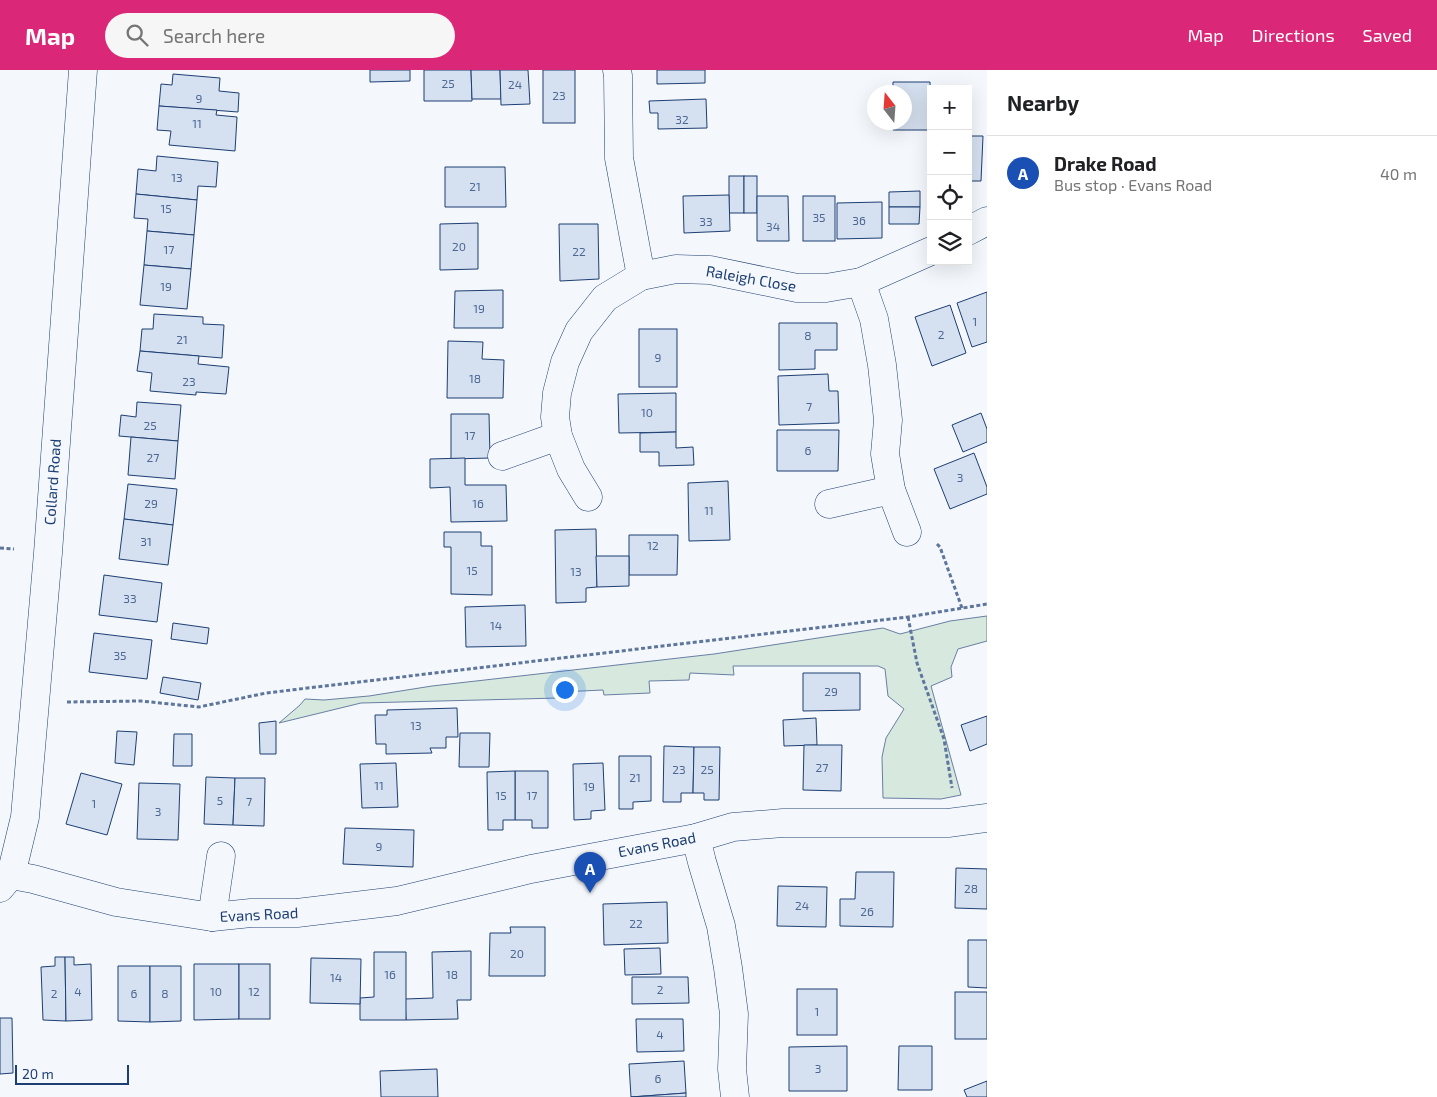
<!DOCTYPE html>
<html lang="en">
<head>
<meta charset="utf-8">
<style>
  :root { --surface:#fff; --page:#f6f6f6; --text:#202124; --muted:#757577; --line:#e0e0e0; --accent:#db2777 }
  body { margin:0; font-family:"Exo 2",sans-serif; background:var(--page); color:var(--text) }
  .controls { position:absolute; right:15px; top:15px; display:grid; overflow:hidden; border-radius:0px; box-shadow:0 5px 20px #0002 }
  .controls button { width:45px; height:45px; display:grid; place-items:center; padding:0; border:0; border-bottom:1px solid var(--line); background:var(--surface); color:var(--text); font:25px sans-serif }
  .compass { position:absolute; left:867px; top:15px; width:45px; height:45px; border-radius:50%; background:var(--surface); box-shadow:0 5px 20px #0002; rotate:343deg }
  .scale { position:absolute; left:15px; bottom:12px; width:114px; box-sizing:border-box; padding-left:5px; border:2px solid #1d3f73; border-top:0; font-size:14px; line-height:18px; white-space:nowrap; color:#1d3f73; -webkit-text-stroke:4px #f4f7fb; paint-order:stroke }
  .you { position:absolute; left:564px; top:619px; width:18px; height:18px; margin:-12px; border:4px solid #fff; border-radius:50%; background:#1a73e8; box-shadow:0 0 0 8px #1a73e833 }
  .badge { display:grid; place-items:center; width:32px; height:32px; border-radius:50%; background:var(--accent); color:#fff; font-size:16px; font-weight:700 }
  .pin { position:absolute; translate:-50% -41px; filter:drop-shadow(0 1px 2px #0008) }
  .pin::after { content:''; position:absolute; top:26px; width:18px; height:15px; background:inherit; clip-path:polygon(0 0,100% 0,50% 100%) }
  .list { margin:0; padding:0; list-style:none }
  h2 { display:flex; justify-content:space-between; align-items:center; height:65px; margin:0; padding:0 20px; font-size:21px }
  h2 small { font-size:16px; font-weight:400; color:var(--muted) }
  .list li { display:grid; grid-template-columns:32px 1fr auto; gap:15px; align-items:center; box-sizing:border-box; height:75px; padding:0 20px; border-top:1px solid var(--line) }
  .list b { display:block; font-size:19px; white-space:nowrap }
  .list p { margin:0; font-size:16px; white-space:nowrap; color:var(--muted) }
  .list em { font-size:16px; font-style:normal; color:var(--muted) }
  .icon { flex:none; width:28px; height:28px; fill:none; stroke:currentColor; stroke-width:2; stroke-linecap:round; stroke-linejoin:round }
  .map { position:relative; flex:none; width:987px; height:1027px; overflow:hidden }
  header { display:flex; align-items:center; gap:30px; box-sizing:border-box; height:70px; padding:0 25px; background:var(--accent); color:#fff }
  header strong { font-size:24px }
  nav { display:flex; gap:28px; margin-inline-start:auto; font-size:18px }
  .search { width:350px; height:45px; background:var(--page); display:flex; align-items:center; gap:12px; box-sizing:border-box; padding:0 18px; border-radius:28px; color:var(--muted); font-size:19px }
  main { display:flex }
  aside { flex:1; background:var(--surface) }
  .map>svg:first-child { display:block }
  .green { fill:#d7e8df; stroke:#687fa3 }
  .building { fill:#d5e0f0; stroke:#1d3f73 }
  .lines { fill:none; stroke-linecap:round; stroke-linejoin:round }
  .minor-casing { stroke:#1d3f73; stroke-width:29 }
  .path { stroke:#5e769c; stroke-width:3; stroke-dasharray:4 2.5; stroke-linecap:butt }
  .minor { stroke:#f4f7fb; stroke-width:28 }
  .labels { text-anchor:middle; stroke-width:4; stroke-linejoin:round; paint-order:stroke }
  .number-label { font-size:12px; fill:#4b6792 }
  .street-label { font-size:15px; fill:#1d3f73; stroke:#f4f7fb }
</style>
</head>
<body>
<header>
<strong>Map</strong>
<div class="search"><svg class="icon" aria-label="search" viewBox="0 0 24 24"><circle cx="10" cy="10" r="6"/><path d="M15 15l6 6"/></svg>Search here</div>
<nav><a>Map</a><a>Directions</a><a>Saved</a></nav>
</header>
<main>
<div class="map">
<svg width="987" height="1027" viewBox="0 0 987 1027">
  <rect width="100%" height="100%" fill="#f4f7fb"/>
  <!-- green -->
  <polygon class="green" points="987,546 987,571 958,579 951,597 952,607 931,616 961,725 941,729 883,728 882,687 886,668 904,639 888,626 885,599 878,596 733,596 734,605 690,603 689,610 649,611 650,623 604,625 603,620 560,622 559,628 361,633 279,653 300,635 305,629 324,630 369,626 432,616 714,584 883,558 900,564 950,551"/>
  <!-- building -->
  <g class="building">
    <polygon points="370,0 410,0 410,11 370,12"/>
    <polygon points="424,0 471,0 472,31 424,31"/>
    <polygon points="471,0 500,0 501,29 472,29"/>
    <polygon points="500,0 528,0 530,34 501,35"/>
    <rect x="543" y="0" width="32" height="53"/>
    <polygon points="657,0 705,0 705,13 657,14"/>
    <polygon points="173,4 220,8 219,21 239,23 238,42 159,36 161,14 172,15"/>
    <polygon points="893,12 930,12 931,60 893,60 893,52 904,52 904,22 893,22"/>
    <polygon points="706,29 707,58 658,59 658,43 650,43 649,31"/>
    <polygon points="159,36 217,40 216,45 237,47 235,81 169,75 171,61 157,60"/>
    <polygon points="968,66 983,66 981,111 968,111"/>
    <polygon points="157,86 218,92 216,117 198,116 197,130 136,124 138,99 156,101"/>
    <polygon points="445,97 505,97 506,137 445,137"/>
    <rect x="729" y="106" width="15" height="37"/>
    <rect x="744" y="106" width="13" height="37"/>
    <polygon points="920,121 920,137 889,137 889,122"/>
    <polygon points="136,124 197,130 194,165 147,161 148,149 134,148"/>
    <polygon points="729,125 730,161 684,163 683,126"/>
    <polygon points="757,126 788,126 789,171 757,171"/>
    <rect x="803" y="126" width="32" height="45"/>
    <polygon points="882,132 882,168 837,169 837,133"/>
    <polygon points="889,137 920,137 919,154 889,154"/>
    <polygon points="478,153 478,199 440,200 440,154"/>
    <polygon points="559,154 598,154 599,209 560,211"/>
    <polygon points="147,161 194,165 191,199 144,195"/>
    <polygon points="144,195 191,199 187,239 140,235"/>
    <polygon points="503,220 503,258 454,258 455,221"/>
    <polygon points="987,222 987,272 972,277 957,233"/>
    <polygon points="950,235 966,283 932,296 915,247"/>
    <polygon points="154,244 203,247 203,254 224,255 222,288 140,281 142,259 153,259"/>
    <polygon points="779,253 837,253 837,280 815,280 815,299 779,300"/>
    <rect x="639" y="259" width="38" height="58"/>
    <polygon points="448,271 483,272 482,289 504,290 503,328 447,328"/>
    <polygon points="140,281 199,286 198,294 229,297 226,324 196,322 196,325 150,321 152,303 137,301"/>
    <polygon points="828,304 829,321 838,321 839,353 779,355 778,306"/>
    <polygon points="676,323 676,362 619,363 618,324"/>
    <polygon points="137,332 181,335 178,371 119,366 121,345 136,347"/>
    <polygon points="981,343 987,359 987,372 963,382 952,355"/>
    <polygon points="451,344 489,344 490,388 451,389"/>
    <polygon points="777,360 839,360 838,401 777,401"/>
    <polygon points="676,362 676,378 693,377 694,395 659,396 659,382 640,382 640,363"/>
    <polygon points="131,367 178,371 175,409 128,405"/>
    <polygon points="974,383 987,417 987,424 950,439 934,399"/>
    <polygon points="465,388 465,415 506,415 507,451 451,452 450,417 430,418 430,389"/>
    <polygon points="728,411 730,470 689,471 688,413"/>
    <polygon points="128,414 177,419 173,455 124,449"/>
    <polygon points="124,449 173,455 168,495 119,489"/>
    <polygon points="596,459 597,517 586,518 586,532 556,533 555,460"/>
    <polygon points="444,462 481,462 481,476 492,476 492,525 451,524 451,477 444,477"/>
    <polygon points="629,465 678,465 677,505 629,505"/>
    <polygon points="596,486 629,486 629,516 597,517"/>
    <polygon points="104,505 162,513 157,552 99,545"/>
    <polygon points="525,535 526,576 466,577 465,537"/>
    <polygon points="173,553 209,558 207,574 171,569"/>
    <polygon points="94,563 152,570 147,609 89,602"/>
    <polygon points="803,603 860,603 860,640 803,641"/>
    <polygon points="163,607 201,613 198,630 160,623"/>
    <polygon points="457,638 458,667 446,667 446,678 430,678 432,683 386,684 386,674 376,674 375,645 387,645 387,640"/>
    <polygon points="987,646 987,674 970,681 961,655"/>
    <polygon points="816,648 817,675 784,676 783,650"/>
    <polygon points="276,651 276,684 260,684 259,653"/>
    <polygon points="117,661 137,662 134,695 115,693"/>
    <polygon points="460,663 490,663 489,697 459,697"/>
    <polygon points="174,664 192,664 192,696 173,696"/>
    <polygon points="804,675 842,675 841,721 803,720"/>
    <polygon points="664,676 694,677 693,723 681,723 681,732 663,732"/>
    <polygon points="694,677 720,677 719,730 704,730 704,723 693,723"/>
    <polygon points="619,686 651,686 651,731 633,732 633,739 619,739"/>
    <polygon points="396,693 398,737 362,738 360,694"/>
    <polygon points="603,693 605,740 591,741 591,749 574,750 573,694"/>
    <polygon points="515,701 548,701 548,758 532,758 532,750 515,750"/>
    <polygon points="515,701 515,750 503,750 503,760 488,760 487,702"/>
    <polygon points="81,703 122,714 107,765 66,754"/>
    <polygon points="206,707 235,708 233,755 204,754"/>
    <polygon points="235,708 265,708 264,756 233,755"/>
    <polygon points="139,713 180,714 178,770 137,769"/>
    <polygon points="345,758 414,760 413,797 343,794"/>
    <polygon points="956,798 987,799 987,839 955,838"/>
    <polygon points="856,802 894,802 893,857 840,856 840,829 855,829"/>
    <polygon points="778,816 827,817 826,857 777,856"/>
    <polygon points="667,832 668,873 604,875 603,834"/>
    <polygon points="510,857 545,857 545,906 489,906 490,863 511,863"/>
    <polygon points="968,870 987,870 987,918 968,917"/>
    <polygon points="660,878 661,904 625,905 624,879"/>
    <polygon points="471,881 471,930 457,930 458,949 406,950 405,929 433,928 432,882"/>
    <polygon points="374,882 406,882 406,950 360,950 360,928 374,927"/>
    <polygon points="55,887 65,887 66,951 43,950 41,897 55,896"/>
    <polygon points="65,887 74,887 74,895 91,894 92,950 66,951"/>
    <polygon points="311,888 361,889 360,934 310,933"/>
    <polygon points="194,894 239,894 239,949 194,950"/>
    <rect x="239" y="894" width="31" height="55"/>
    <polygon points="118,896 150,896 150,952 118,951"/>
    <polygon points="150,896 181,896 181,951 150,952"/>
    <polygon points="632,907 688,907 689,933 632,934"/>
    <rect x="797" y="919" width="40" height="46"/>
    <rect x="955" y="922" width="32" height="47"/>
    <polygon points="0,948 12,948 13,1003 0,1004"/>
    <polygon points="636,949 683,949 684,981 637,982"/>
    <polygon points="847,976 847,1021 789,1021 789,977"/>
    <polygon points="899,976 932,976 932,1020 898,1020"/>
    <polygon points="684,991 686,1023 631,1027 629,994"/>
    <polygon points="437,999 438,1027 381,1027 380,1001"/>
    <polygon points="987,1011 987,1027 967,1027 964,1020"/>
    <polygon points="686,1023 686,1027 631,1027"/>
  </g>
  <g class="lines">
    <defs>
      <g id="minor">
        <polyline points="617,0 618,6 619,88 641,206"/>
        <polyline points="968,161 987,151"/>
        <polyline points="861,212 874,249 882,295 888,350 885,384 891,420 907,462"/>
        <polyline points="502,386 558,366"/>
        <polyline points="588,427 571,399 558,366 555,347 557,323 565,292 579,261 605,228 641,206 676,199 710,200 797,218 826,218 861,212 931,181"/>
        <polyline points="829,434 891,420"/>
        <polyline points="696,768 702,792 721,856 728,898 734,944 732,999 735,1027"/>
        <polyline points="11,805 33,809 116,832 212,847 251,843 297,843 397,831 531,799 696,768 733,757 783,753 948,753 987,748"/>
        <polyline points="0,818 11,805 25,747 48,483 83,0"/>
        <polyline points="212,847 221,786"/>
      </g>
    </defs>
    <!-- minor casing -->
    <use href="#minor" class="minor-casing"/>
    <!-- path -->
    <g class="path">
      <polyline points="937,474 940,477 962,538"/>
      <polyline points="0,478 14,479"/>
      <polyline points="908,547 917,593 944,669 952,718"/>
      <polyline points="67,632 141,631 199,637 266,623 908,547 987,534"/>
    </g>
    <!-- minor -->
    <use href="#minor" class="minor"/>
  </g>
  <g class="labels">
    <!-- number labels -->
    <g class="number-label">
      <text x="448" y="18">25</text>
      <text x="515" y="19">24</text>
      <text x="559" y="30">23</text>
      <text x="199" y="33">9</text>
      <text x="682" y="54">32</text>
      <text x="197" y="58">11</text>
      <text x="177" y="112">13</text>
      <text x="475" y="121">21</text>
      <text x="166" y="143">15</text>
      <text x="819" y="152">35</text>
      <text x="859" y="155">36</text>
      <text x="706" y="156">33</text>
      <text x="773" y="161">34</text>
      <text x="459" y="181">20</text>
      <text x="169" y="184">17</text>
      <text x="579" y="186">22</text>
      <text x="166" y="221">19</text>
      <text x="479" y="243">19</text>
      <text x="975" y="256">1</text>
      <text x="941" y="269">2</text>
      <text x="808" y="270">8</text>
      <text x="182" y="274">21</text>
      <text x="658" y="292">9</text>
      <text x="475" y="313">18</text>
      <text x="189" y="316">23</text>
      <text x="809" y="341">7</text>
      <text x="647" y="347">10</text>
      <text x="150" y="360">25</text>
      <text x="470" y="370">17</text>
      <text x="808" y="385">6</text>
      <text x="153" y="392">27</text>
      <text x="960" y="412">3</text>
      <text x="151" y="438">29</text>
      <text x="478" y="438">16</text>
      <text x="709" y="445">11</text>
      <text x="146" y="476">31</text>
      <text x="653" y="480">12</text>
      <text x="472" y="505">15</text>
      <text x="576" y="506">13</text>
      <text x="130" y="533">33</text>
      <text x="496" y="560">14</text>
      <text x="120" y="590">35</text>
      <text x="831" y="626">29</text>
      <text x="416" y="660">13</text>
      <text x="822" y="702">27</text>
      <text x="679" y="704">23</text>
      <text x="707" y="704">25</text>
      <text x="635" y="712">21</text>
      <text x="379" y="720">11</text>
      <text x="589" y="721">19</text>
      <text x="501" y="730">15</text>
      <text x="532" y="730">17</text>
      <text x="220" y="735">5</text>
      <text x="249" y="736">7</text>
      <text x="94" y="738">1</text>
      <text x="158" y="746">3</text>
      <text x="379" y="781">9</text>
      <text x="971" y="823">28</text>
      <text x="802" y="840">24</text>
      <text x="867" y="846">26</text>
      <text x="636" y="858">22</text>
      <text x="517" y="888">20</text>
      <text x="390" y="909">16</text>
      <text x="452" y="909">18</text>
      <text x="336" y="912">14</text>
      <text x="660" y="924">2</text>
      <text x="78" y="926">4</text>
      <text x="216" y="926">10</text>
      <text x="254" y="926">12</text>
      <text x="54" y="928">2</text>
      <text x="134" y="928">6</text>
      <text x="165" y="928">8</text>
      <text x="817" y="946">1</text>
      <text x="660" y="969">4</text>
      <text x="818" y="1003">3</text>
      <text x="658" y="1013">6</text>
    </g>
    <!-- street labels -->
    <g class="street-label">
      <text transform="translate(751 209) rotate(10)" y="5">Raleigh Close</text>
      <text transform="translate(53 412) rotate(-86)" y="5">Collard Road</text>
      <text transform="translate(657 775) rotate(-11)" y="5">Evans Road</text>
      <text transform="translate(259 845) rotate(-3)" y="5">Evans Road</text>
    </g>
  </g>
</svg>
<div class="controls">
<button>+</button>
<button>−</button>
<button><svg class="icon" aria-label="locate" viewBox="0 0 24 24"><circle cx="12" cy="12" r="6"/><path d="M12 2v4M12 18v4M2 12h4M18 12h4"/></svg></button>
<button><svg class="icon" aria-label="layers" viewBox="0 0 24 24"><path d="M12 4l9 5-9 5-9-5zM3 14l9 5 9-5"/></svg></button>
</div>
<svg class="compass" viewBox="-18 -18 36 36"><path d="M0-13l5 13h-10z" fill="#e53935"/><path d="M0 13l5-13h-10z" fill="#757577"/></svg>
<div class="scale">20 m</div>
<div class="you"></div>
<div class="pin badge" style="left:590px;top:823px;background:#1a4fb4">A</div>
</div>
<aside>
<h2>Nearby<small></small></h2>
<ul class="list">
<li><span class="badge" style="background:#1a4fb4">A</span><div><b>Drake Road</b><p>Bus stop · Evans Road</p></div><em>40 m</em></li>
</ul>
</aside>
</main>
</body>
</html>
